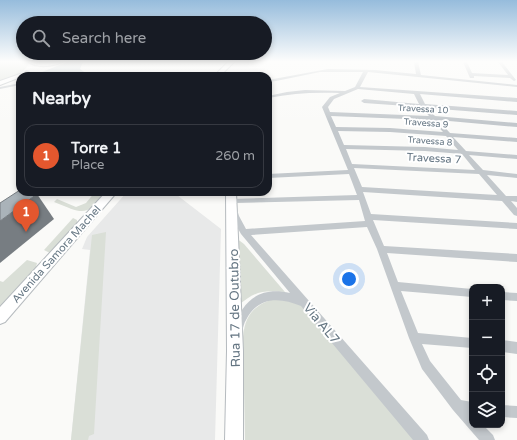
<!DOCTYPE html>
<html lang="en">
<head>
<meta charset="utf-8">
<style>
  :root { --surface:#171b24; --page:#20242c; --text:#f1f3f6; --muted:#9ea1a6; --line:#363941; --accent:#e4572e }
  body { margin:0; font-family:"Varela Round",sans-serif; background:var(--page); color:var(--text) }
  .controls { position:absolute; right:12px; bottom:12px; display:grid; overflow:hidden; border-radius:8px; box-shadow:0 2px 6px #0003 }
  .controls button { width:36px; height:36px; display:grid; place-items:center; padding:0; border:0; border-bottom:1px solid var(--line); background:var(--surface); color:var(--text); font:20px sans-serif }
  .you { position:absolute; left:349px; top:279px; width:14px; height:14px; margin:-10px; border:3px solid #fff; border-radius:50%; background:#1a73e8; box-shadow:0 0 0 6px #1a73e833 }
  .badge { display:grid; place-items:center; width:26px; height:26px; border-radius:50%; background:var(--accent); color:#fff; font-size:13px; font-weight:700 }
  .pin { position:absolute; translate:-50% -33px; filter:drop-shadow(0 1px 2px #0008) }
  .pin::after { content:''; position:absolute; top:21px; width:14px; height:12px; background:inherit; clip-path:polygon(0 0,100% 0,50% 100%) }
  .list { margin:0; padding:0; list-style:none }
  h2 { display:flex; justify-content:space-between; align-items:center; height:52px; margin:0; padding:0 16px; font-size:17px }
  h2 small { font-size:13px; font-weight:400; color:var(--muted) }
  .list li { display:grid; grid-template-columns:26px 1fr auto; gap:12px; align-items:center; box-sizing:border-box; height:64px; margin:0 8px 8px; padding:0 8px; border:1px solid var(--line); border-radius:12px }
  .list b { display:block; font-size:15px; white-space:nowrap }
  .list p { margin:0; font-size:13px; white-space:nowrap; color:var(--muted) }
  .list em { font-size:13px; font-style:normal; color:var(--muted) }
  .icon { flex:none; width:22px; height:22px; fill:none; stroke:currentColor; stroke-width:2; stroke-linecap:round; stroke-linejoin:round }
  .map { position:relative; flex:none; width:517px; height:440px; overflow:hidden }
  .search { position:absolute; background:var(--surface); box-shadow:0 2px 6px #0003; left:16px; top:16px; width:256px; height:44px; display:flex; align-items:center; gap:10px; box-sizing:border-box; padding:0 14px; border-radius:22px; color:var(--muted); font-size:15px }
  .panel { position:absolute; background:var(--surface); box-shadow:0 2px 6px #0003; left:16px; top:72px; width:256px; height:124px; border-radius:12px }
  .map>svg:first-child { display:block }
  .built { fill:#e8e9e9 }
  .green { fill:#dadfd7 }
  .water { fill:#bbc7cb }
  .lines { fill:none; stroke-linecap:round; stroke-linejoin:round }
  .major-casing { stroke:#b5babe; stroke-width:2 }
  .minor { fill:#c3c8cc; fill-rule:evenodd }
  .major { fill:#fff; fill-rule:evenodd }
  .shaded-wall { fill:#777d82 }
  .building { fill:#aab3b9; stroke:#777d82 }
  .labels { text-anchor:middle; stroke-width:4; stroke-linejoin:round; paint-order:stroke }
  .far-street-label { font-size:9px; fill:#657683; stroke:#fff }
  .street-label { font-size:11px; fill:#657683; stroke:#fff }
  .near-street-label { font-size:13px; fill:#657683; stroke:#fff }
</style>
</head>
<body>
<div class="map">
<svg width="517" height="440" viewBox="0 0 517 440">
  <rect width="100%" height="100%" fill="#fafaf8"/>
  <!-- built -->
  <polygon class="built" points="127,192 173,192 221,229 215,440 71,440 90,250 82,249 87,237"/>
  <!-- green -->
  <g class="green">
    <polygon points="0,62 27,62 28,66 18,76 0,82"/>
    <path d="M95,192H110C84,216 86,215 54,202L57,199L76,207L86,203Z"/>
    <polygon points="73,218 77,220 77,224 50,253 44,250"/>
    <polygon points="106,232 94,434 89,436 88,440 71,440 92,235"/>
    <path d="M236,238L244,244L285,292C263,290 254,291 237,307Z"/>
    <polygon points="27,260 37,263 36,267 0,306 0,281 3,282"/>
    <path d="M277,298L298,303L308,311L416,440H245L243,337C245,314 255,304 277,298Z"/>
  </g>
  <!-- water -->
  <path class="water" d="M67,62H83L80,69L87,74C73,77 73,72 61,72C51,73 42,76 32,76Z"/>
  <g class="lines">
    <defs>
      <g id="major">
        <path d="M28,62H62C53,67 37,68 28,62Z"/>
        <polygon points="228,62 234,62 220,76 214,76"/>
        <polygon points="20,74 23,76 0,85 0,81"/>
        <polygon points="106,192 117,192 5,322 0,324 0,307"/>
        <polygon points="226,192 236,192 243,351 243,440 225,440 227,351"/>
      </g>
    </defs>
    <!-- major casing -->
    <use href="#major" class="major-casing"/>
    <!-- minor -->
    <g class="minor">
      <path d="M414,62H418L421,75L517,85V87L368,72L360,87L517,98V102L420,94L425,104L517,111V115L427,108L435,116L517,123V127L438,120L450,133L517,138V142L453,137L466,151L517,155V159L469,155L483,170L517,174V178L487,175L506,196H517V202L511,201L517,208V216L514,215L502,201L363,192L371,214L517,223V229L373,220L384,246L517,254V262L387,253L398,282L472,289V297L401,291L418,333L472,338V348L422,344L430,361L461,400L472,402V425H483L493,435L495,440H479L453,410L422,369L409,338L377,249L367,227L251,235L427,435L429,440H413L301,306C280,297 258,296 246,320C244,323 243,328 242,332L238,333L234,332L233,328C243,301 259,286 290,293L241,234L231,216L227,201L228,199L357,195L349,174L268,178V174L348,170L322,107L330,97L340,93C315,92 292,93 268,98V96L287,92L305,90L345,91L355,87L363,72H320L276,81L268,82V80L328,69L375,70L416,74ZM358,89L414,94L419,104L364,99L361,101L364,103L421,107L429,116L330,112L328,107L334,99ZM331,116L432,120L443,132L390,128L336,127ZM338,131L390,132L446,136L458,150L425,147L344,145ZM346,149L425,151L462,154L475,170L352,164ZM354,168L479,174L497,195L362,187ZM359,200L365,221L246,229L239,216L235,203Z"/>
      <polygon points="463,62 467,62 472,73 508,75 498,62 502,62 516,80 514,81 510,78 474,76 474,78 470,78"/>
      <polygon points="26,70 30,71 25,76 21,76"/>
      <polygon points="20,83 20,85 0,89 0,87"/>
      <polygon points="502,292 517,293 517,301 502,300"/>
      <polygon points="502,340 517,342 517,354 502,352"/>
      <polygon points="502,405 517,406 517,418 502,417"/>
    </g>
    <!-- major -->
    <use href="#major" class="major"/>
  </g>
  <!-- shaded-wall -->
  <polygon class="shaded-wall" points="37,194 54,219 0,263 0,221"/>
  <!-- building -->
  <polygon class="building" points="20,190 20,192 30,192 37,194 0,221 0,203"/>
  <!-- sky -->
  <linearGradient id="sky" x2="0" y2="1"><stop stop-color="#96bcdc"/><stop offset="0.5" stop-color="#fdfdfc"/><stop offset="1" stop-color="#fdfdfc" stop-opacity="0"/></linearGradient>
  <rect width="517" height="123" fill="url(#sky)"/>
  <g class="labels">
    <!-- far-street labels -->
    <g class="far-street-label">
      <text transform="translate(423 109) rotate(3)" y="3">Travessa 10</text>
      <text transform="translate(426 123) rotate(4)" y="3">Travessa 9</text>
      <text transform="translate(430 141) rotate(4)" y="3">Travessa 8</text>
    </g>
    <!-- street labels -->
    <g class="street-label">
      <text transform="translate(434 158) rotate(3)" y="4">Travessa 7</text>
      <text transform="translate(56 254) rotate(-48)" y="4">Avenida Samora Machel</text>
    </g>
    <!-- near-street labels -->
    <g class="near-street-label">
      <text transform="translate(234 308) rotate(-91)" y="5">Rua 17 de Outubro</text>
      <text transform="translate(322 323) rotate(50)" y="5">Via AL7</text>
    </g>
  </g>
</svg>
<div class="controls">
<button>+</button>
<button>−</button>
<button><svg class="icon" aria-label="locate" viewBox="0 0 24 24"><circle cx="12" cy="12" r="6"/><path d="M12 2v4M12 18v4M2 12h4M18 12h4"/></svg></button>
<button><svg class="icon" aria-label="layers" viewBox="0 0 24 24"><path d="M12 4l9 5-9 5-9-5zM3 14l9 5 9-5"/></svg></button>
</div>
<div class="you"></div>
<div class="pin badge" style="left:26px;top:232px">1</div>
<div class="search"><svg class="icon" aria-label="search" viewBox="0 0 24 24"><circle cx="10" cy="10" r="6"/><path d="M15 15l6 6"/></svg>Search here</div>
<section class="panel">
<h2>Nearby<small></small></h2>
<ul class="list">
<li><span class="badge">1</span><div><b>Torre 1</b><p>Place</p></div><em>260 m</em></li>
</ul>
</section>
</div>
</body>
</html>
